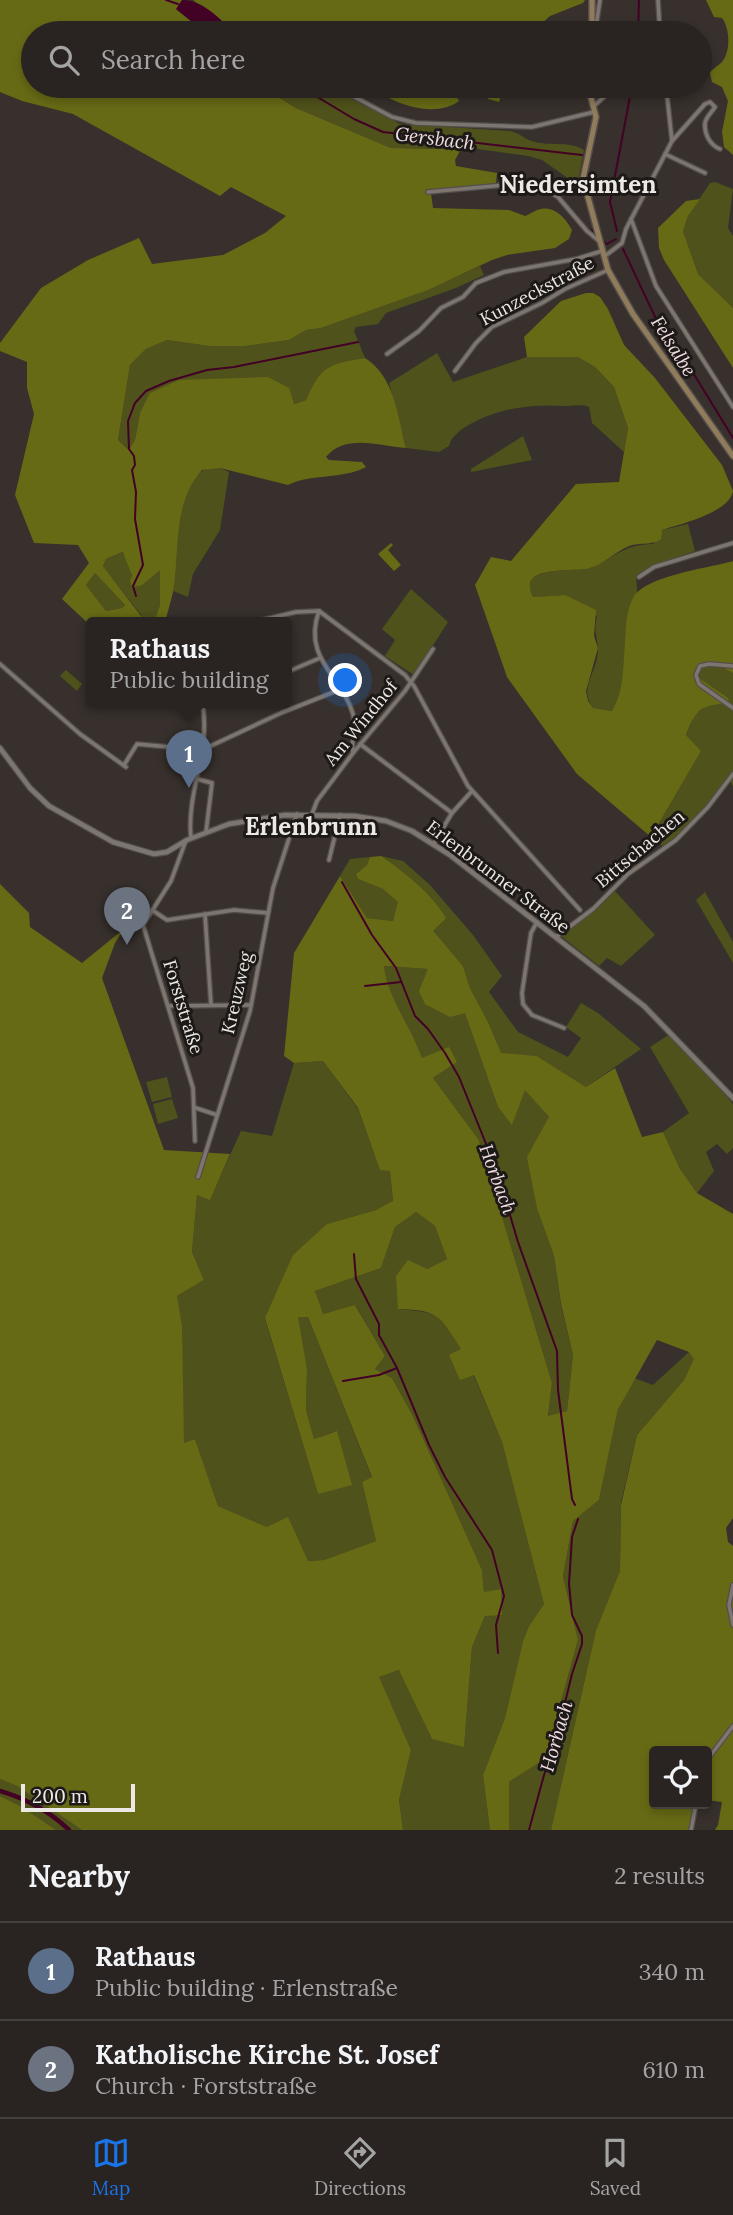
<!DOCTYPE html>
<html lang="en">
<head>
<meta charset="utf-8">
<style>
  :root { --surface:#292421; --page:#35302e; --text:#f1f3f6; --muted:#a5a4a5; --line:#45413f; --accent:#1a73e8 }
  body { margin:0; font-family:Lora,serif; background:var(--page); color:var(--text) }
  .controls { position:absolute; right:21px; bottom:21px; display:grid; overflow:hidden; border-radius:7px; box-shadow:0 4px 10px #0003 }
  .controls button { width:63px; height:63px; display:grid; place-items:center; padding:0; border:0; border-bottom:2px solid var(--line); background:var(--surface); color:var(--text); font:35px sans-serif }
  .scale { position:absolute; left:21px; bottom:18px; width:114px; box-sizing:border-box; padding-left:7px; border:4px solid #ece8e5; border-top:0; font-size:19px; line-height:24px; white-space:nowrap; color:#ece8e5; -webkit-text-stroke:5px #1c1917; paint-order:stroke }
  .you { position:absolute; left:346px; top:681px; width:24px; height:24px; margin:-18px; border:5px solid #fff; border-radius:50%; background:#1a73e8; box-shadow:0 0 0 10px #1a73e833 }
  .badge { display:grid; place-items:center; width:46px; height:46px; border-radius:50%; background:var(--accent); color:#fff; font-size:23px; font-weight:700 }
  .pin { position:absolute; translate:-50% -58px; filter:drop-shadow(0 2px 4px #0008) }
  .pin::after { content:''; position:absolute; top:37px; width:24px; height:21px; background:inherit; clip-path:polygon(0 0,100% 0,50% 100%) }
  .popup { position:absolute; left:86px; top:617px; width:206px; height:91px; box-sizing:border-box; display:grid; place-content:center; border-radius:7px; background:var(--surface); filter:drop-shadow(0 2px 5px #0005); font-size:23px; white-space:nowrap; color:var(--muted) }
  .popup b { font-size:26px; color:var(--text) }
  .popup::after { content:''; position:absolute; left:50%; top:100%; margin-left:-14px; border:14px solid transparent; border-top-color:var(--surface) }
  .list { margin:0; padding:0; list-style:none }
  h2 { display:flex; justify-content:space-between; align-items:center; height:91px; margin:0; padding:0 28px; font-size:30px }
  h2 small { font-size:23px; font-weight:400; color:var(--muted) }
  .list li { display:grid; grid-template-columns:46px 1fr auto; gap:21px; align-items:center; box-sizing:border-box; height:98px; padding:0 28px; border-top:2px solid var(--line) }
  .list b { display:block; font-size:26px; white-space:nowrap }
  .list p { margin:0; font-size:23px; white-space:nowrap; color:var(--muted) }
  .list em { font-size:23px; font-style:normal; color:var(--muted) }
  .icon { flex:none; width:38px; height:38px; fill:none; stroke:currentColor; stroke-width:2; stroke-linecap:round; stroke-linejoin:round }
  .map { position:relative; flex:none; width:733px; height:1830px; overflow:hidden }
  .search { position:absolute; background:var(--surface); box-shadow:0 4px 10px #0003; left:21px; right:21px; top:21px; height:77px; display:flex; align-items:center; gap:18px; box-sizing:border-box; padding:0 24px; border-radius:38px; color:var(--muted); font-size:26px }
  .sheet { height:287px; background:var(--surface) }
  nav { display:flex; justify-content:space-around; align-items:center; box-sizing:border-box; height:98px; border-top:2px solid var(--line); background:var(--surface); font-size:19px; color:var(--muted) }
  nav a { display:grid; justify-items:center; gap:4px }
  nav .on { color:var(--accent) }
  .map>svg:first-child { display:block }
  .green { fill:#50521b }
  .forest { fill:#676a15; fill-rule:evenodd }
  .water { fill:#430126 }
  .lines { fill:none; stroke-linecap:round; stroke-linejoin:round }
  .stream { stroke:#430126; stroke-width:2 }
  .canal { stroke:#430126; stroke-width:4.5 }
  .minor-casing { stroke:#544e4a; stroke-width:6 }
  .tertiary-casing { stroke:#544e4a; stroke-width:7 }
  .secondary-casing { stroke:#544e4a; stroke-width:8 }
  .minor { stroke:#7d7570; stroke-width:3.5 }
  .tertiary { stroke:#7d7570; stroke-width:4.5 }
  .secondary { stroke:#907c5a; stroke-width:5 }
  .labels { text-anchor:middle; stroke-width:6; stroke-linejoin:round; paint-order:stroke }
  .street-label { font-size:18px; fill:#ece8e5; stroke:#1c1917 }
  .water-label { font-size:19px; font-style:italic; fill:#f2dce4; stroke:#1c1917 }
  .district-label { font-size:24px; font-weight:bold; fill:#ece8e5; stroke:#1c1917 }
</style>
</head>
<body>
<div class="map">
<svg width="733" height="1830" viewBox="0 0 733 1830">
  <rect width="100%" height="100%" fill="#37302c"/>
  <!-- green -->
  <g class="green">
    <path d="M260,86H330V88L400,124L510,131C520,133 525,140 535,142C551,146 570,141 584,150L578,181H572L542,160L528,156L470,148H391L296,108Z"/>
    <polygon points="715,182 733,189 728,228 733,236 733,308 698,274 683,231 688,216 710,183"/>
    <path d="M480,266L484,275L456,288L386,313L378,324L356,327L354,331L365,358C329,364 321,365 306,400L293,404L140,413L135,440L130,450L118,440L130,365L146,349L167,340L209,346H245L289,340L306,330L321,328L427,290Z"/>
    <path d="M437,353L453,382L527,357H578L595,367L614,387L628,428L624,452L592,423L589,407C582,404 575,406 567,406C551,405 534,405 518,408C499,410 453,426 449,446L439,452L406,448L389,383Z"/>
    <polygon points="523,436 532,460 471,472 471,469"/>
    <path d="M209,468H220L229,472L220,530L193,574L188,597L173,591C175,562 175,477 209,468Z"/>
    <path d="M688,524L695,551L652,566L636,577C636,582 638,589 637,593C634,600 630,605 628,613C622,644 630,682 613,711L593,708C578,687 598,672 598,650C598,636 593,633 597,617L565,595L533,597C516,562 578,574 593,567C618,555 623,545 653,544L662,530Z"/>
    <polygon points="124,552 132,577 160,569 160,605 155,619 142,622 141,615 103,566 106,559"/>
    <polygon points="95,573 125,605 122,608 106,611 86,585"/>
    <polygon points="411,589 448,622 414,675 385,656 395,640 382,629"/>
    <polygon points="712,662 733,673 733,787 730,780 694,822 665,848 651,837 701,751 686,735 695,714 710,704 693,674 699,664"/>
    <polygon points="66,670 82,684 77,691 60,676"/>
    <polygon points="381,856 403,861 430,885 473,935 502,976 489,992 518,1032 568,1057 581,1038 566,1027 581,1003 598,1013 641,1049 586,1087 537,1056 501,1054 488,1022 470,988 463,966 432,931"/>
    <polygon points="370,857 367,865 356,874 358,879 383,889 399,902 393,921 367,918 340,876 350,859"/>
    <polygon points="614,890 655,935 621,966 607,958 599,966 561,936"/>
    <polygon points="705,892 733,942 733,963 696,900"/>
    <path d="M384,966L428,969L465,1012L498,1107L512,1124L525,1089L549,1117L537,1207L554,1256L561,1306L573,1355L567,1411L548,1417L552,1383L479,1140L433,1078L457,1062L422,1058C411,1027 388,999 384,966Z"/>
    <polygon points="670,1034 720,1087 719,1088 733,1104 733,1148 727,1154 717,1144 706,1152 714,1171 697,1193 680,1169 663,1132 689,1113 650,1047"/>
    <polygon points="323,1061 358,1109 380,1169 390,1170 393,1202 376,1210 327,1224 265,1319 318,1494 336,1431 314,1439 306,1410 307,1369 297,1317 308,1317 372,1478 362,1482 376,1541 324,1560 307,1561 267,1527 218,1506 195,1439 184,1444 177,1296 204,1280 192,1252 197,1195 210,1199 241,1131 272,1136 294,1063"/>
    <polygon points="167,1077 172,1097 152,1102 146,1082"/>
    <polygon points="172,1099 178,1118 158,1124 153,1104"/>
    <path d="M416,1212L435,1226L447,1259L427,1269L398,1309C442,1313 438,1313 462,1349L449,1356L473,1374L502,1442L544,1604L529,1626L523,1641L505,1718L483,1775L490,1830H403L399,1800L411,1750L378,1677L400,1670L432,1739L464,1746L472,1647L485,1616L500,1589L484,1593L482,1570L413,1416L392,1378L375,1369L385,1356L356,1306L322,1314L315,1291L381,1268L395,1227Z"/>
    <polygon points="689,1352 695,1358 684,1380 637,1435 621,1502 620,1571 596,1630 551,1830 509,1830 509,1782 545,1759 578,1640 563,1576 573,1521 599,1500 618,1409 634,1378 653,1385"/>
    <polygon points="0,1779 17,1786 82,1830 56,1830 22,1807 0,1796"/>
  </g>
  <!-- forest -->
  <g class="forest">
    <path d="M0,0H182L177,10L206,33H33V86H260L296,108L391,148L461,149L455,160L456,166L497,173L496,183L431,193L433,208L509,210L525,216C530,214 535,210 541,209C555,206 566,219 572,230L569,239L555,248L507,255L492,260L428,290L321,328L306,330L289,340L245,346H209L167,340L146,349L130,365L118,440L129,450L135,440L140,413L150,393L179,380L268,377L289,388L294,404L306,400C321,365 329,364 365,358C395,377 397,415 406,448C380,446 345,433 326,457L329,460L362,462L366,467C341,480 312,473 288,485L220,468L202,470C172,503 180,550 173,592C171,601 168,610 166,619H155L160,605V570L142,585L132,587L130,581L132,576L123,552L106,559L103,566L141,616L142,622L132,619L129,622H91V626L62,599L89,563L78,545L34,543L15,495L34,414L27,388V362L0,351V343L41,288L88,260L139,238L152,264L223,255L265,233L286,216L231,187L220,196L73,114L22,101L0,92ZM95,573L125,605L122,608L106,611L86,585Z"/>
    <polygon points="193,0 585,0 583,3 550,16 531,33 235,33"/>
    <path d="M706,0H733V155L724,147L722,132L728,101L722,87L712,82L710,73C713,68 718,66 722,62C731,52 730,28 722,18L714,17Z"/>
    <path d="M372,86H456L454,92L459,101C435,119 391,104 372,86Z"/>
    <polygon points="482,86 504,86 499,102 488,99"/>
    <polygon points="700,199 688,216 683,231 698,274 733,308 733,368 664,260 659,248 658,228 686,201"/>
    <path d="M586,293H593L600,297L608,309L624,345L655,378L722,465L733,491C729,513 680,524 662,530L661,539C651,546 640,542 629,546C615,552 604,564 590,568C575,573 516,563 533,597L565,595L596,610L594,636L598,648L586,691L588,701L593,708L612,711C622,695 623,675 624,658C626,639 624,615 633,598C644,576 709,568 733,561V673L712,662L699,664L693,674L728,698L729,703C701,705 696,709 686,735L701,751L651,837L577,774L507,677L475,585L491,557L511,561L576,484L619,482L628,428L614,387L595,367L578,357H527L524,337L561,301Z"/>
    <polygon points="391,543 393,545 388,550 401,565 394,571 378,554"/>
    <path d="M381,856C404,872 431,893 446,918L433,931L463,966L470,988L488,1022L501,1053L537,1056L586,1087L615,1068L642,1137L663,1132L680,1169L697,1193L733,1214V1518L726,1528L728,1542L733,1546V1830H715L718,1825L722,1802L707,1800V1751H654V1804H695L690,1830H551L596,1630L620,1571L621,1505L637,1435L684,1380L694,1359L689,1352L657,1340L618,1409L599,1500L573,1521L563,1576L578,1640L545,1759L509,1782V1830H490L483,1775L505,1718L523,1641L529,1626L544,1604L502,1442L474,1375L460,1380L449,1355L461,1349C440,1316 439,1310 398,1309L396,1276L408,1260L427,1269L447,1259L435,1226L416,1212L395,1227L381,1268L315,1291L323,1314L355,1305L385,1356L375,1369L392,1378L413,1416L482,1570L484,1592L501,1589L502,1615L485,1616L472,1647L464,1747L432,1739L399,1670L379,1677L411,1750L399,1800L403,1830H82L17,1786L0,1779V884L29,913L30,927L82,963L125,928L115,943L102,978L164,1150L230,1154L210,1200L197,1195L192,1252L204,1280L177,1296L182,1327L184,1443L195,1439L218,1506L267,1527L288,1517L308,1561L324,1560L376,1541L362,1482L372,1477L308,1317H298L307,1369L306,1410L314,1439L337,1431L352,1485L318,1494L265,1318L293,1255L327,1224L376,1210L393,1201L390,1171L380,1170L358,1108L323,1061L294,1063L284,1056L294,953L340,876L367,918L393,921L398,902L383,889L358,879L356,874L367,865L370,857ZM384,966L428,969L419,991L425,1004L450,1017L465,1013L498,1107L512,1125L525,1090L549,1117L527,1157L537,1208L554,1256L561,1304L573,1355L567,1411L548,1416L552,1383L479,1140L433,1078L457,1062L449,1047L422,1058C411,1026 388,999 384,966Z"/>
    <polygon points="0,1796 22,1807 56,1830 0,1830"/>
  </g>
  <!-- water -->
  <path class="water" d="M182,0C203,0 220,19 235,33H206L176,9Z"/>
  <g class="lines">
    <!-- stream -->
    <g class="stream">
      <polyline points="166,0 178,4"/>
      <polyline points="638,33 639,0"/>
      <polyline points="299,86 354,119 383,132 582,155"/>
      <polyline points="592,230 594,232"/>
      <polyline points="617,231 610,202 632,86"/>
      <polyline points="603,241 607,244 616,239"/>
      <polyline points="623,249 657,321 684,358 733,438"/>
      <polyline points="136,596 133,586 143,565 135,519 136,492 132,470 135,465 134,456 129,449 128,421 135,403 146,391 169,381 207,370 234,367 358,342"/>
      <polyline points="342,882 372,935 396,968 415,1016 428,1029 445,1053 459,1077 497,1171 518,1242 557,1351 558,1390 572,1499 575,1505"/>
      <polyline points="365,986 401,982"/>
      <polyline points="354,1254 356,1279 379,1324 379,1335 397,1368"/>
      <polyline points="343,1381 379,1375 397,1368 429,1445 445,1477 492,1550 504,1596 496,1625 498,1653"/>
      <polyline points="529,1830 544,1775 554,1748 572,1674 582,1644 582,1636 572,1615 569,1584 572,1537 578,1519"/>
    </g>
    <!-- canal -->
    <path class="canal" d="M0,1791C27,1799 49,1811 69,1830"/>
    <defs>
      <g id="minor">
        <polyline points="658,0 660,33"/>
        <polyline points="595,33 600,0"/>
        <polyline points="334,86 392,117 416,123 532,127 594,112"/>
        <polyline points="666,86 672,141"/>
        <polyline points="594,106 616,86"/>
        <polyline points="665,154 705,173"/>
        <polyline points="428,192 516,184 538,185 558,197 587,231 600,242"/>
        <polyline points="631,219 656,286 733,407"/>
        <path d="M605,256L622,243L626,229L672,141L705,104L710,102L715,107C712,112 706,117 705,123C704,134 710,145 720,149"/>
        <polyline points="387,354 419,331 441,308 463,297 476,283 504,272 576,259 602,251"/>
        <polyline points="455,371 476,343 492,327 542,303 565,289 608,270"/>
        <polyline points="639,577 654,567 733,543"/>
        <path d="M319,611C302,659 342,676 353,714C356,726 351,740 353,753"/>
        <polyline points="253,622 296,612 319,611 405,675 414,686 468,786 580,910"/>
        <polyline points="0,664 80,734 126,767"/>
        <polyline points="733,666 709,664 700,666 696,675 699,684 733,708"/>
        <polyline points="287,672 320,658"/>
        <polyline points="360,744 452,813"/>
        <polyline points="124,765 137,744 202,750 281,713 339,690"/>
        <polyline points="197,779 212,783 206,832"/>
        <polyline points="312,814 317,801 353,753 405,691 433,649"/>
        <path d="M191,838C186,792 212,747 202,702"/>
        <polyline points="185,843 171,881 143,925 193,1088 195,1141"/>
        <polyline points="434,843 452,813 472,791"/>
        <polyline points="329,860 340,815"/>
        <polyline points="152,910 167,920 234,910 268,913"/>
        <polyline points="205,914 211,1005"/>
        <polyline points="537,922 531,933 522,993 523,1004 532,1015 564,1028"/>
        <polyline points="556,937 593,909 628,874 676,840 708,807 733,774"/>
        <polyline points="168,1006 251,1005"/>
        <polyline points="196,1108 217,1115"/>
        <polyline points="198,1177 250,1011 273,888 297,814"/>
        <polyline points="733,1585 729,1605 733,1625"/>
        <polyline points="707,1760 733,1726"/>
        <polyline points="691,1830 696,1804"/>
      </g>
      <polyline id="tertiary" points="0,748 30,788 49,806 113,842 154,854 167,852 187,840 229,824 285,815 355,816 386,821 412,831 450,855 644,1006 733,1098"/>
      <g id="secondary">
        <polyline points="592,33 592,0"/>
        <polyline points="588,86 596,117 583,179 608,270 633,314 733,456"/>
      </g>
    </defs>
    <!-- minor casing -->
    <use href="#minor" class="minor-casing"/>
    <!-- tertiary casing -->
    <use href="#tertiary" class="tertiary-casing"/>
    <!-- secondary casing -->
    <use href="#secondary" class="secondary-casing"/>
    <!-- minor -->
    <use href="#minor" class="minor"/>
    <!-- tertiary -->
    <use href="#tertiary" class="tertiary"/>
    <!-- secondary -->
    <use href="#secondary" class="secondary"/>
  </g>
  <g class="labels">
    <!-- street labels -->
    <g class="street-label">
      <text transform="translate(537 291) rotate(-28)" y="6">Kunzeckstraße</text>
      <text transform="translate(361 723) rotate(-51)" y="6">Am Windhof</text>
      <text transform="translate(640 849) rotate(-40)" y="6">Bittschachen</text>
      <text transform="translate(498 877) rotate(37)" y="6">Erlenbrunner Straße</text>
      <text transform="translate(237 993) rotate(-77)" y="6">Kreuzweg</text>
      <text transform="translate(183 1007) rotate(73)" y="6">Forststraße</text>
    </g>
    <!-- water labels -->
    <g class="water-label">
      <text transform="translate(435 138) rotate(7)" y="7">Gersbach</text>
      <text transform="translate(674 346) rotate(58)" y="7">Felsalbe</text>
      <text transform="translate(498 1179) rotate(70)" y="7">Horbach</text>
      <text transform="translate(556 1736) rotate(-74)" y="7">Horbach</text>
    </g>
    <!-- district labels -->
    <g class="district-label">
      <text x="578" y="193">Niedersimten</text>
      <text x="311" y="835">Erlenbrunn</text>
    </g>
  </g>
</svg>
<div class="controls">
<button><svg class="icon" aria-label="locate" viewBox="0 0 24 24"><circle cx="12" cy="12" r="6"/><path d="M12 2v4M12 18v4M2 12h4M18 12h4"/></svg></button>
</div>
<div class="scale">200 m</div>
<div class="you"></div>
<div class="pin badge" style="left:189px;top:788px;background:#5c6f8a">1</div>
<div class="popup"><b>Rathaus</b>Public building</div>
<div class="pin badge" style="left:127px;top:945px;background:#6b7280">2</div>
<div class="search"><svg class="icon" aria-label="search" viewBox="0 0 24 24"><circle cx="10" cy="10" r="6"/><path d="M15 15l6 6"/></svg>Search here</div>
</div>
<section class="sheet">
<h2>Nearby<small>2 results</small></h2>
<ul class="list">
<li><span class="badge" style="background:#5c6f8a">1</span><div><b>Rathaus</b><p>Public building · Erlenstraße</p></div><em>340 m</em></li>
<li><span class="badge" style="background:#6b7280">2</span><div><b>Katholische Kirche St. Josef</b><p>Church · Forststraße</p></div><em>610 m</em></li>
</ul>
</section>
<nav>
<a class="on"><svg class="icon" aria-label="map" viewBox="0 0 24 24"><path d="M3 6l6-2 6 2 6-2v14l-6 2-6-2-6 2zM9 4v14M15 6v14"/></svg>Map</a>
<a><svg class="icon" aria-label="directions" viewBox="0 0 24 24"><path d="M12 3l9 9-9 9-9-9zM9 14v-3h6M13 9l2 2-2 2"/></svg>Directions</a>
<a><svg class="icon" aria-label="saved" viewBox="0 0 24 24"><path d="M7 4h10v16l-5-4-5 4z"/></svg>Saved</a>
</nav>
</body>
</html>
